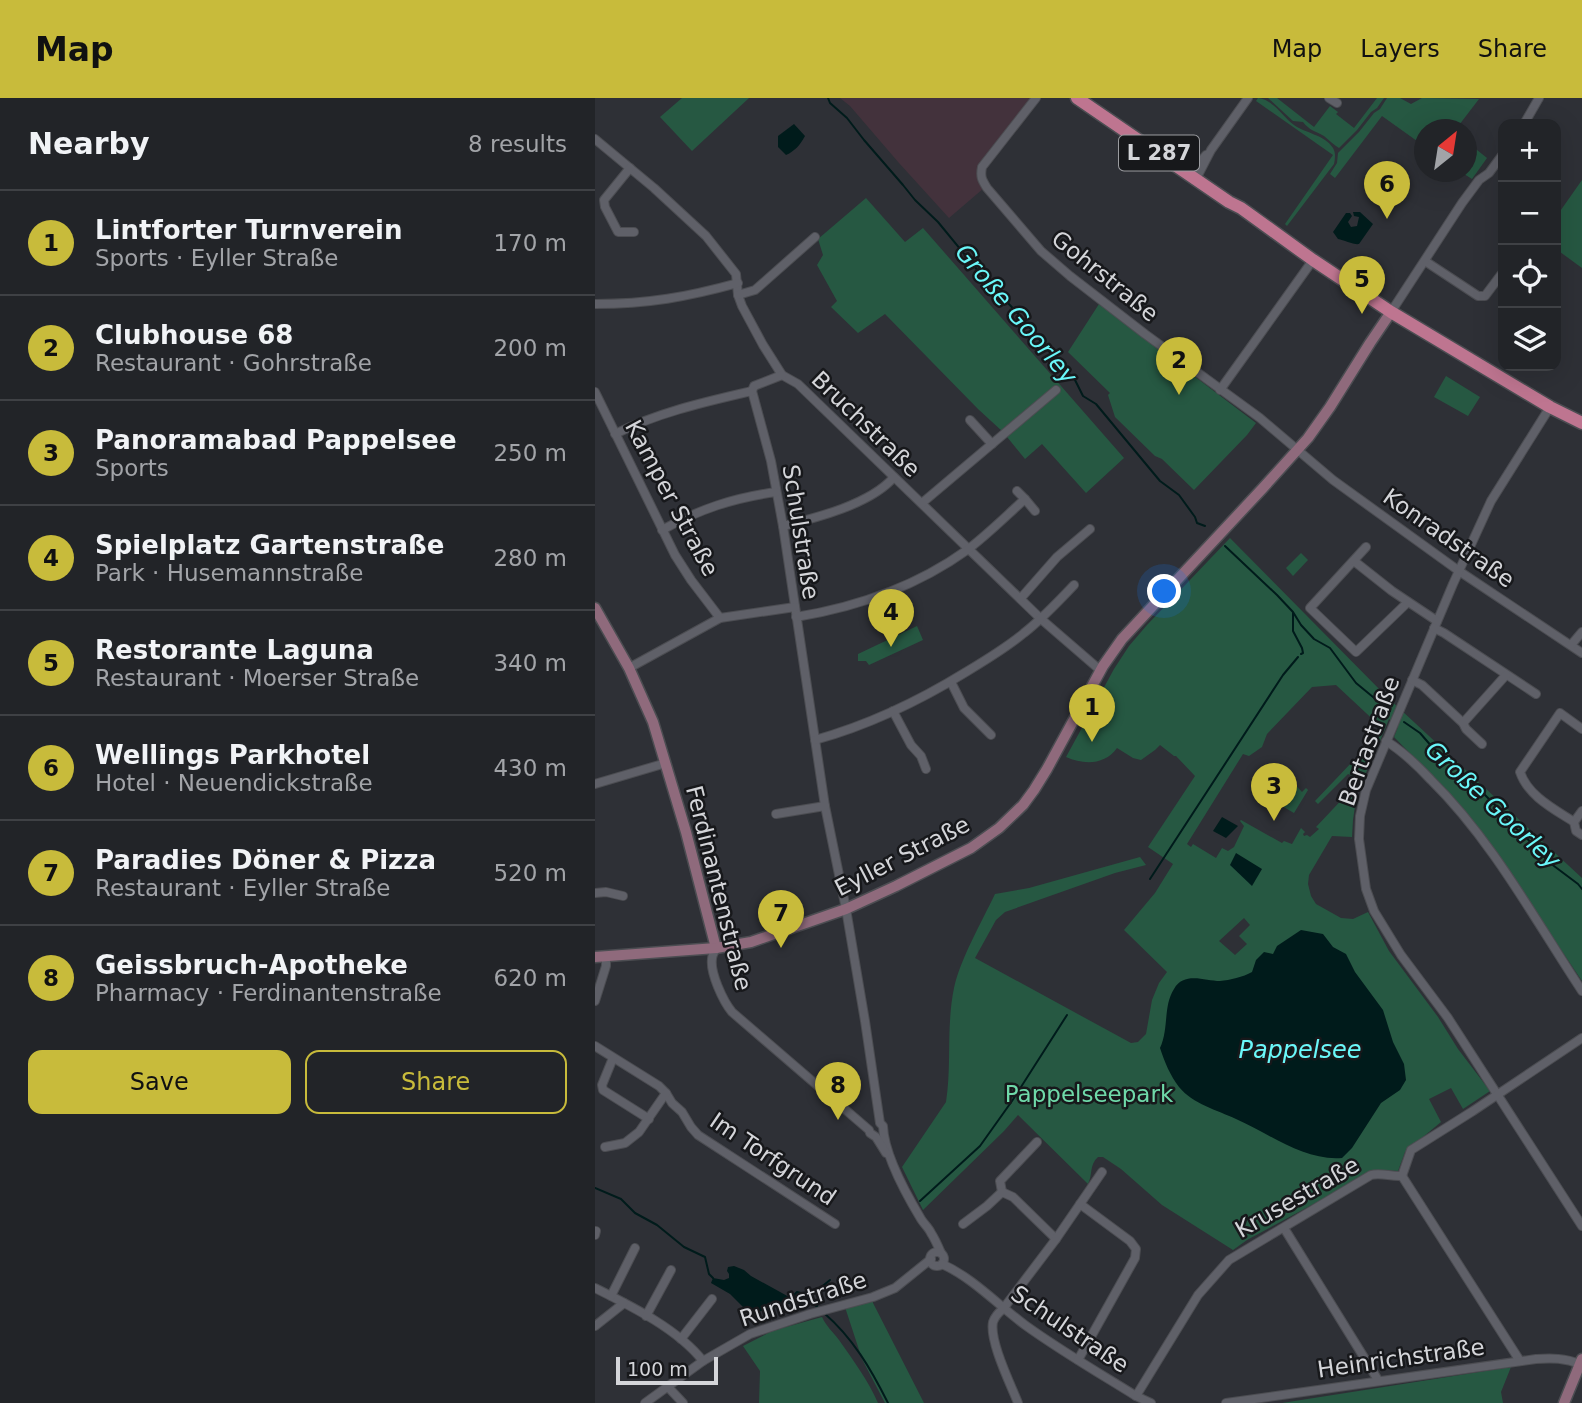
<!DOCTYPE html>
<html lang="en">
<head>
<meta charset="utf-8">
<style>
  :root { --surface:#222428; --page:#2a2c30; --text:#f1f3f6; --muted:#a2a4a8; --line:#3f4145; --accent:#c8bb3b }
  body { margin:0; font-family:"DejaVu Sans",sans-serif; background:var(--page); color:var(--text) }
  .controls { position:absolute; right:21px; top:21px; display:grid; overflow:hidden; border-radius:14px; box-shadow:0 7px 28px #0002 }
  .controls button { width:63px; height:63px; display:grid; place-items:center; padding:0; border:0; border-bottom:2px solid var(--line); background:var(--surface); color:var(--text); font:35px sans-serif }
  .compass { position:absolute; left:819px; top:21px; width:63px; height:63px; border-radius:50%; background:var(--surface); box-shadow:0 7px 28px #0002; rotate:30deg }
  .scale { position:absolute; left:21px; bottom:18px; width:102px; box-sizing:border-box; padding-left:7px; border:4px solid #d4d5d9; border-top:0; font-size:19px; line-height:24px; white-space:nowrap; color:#d4d5d9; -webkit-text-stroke:5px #17181b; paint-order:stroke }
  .you { position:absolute; left:570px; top:494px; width:24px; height:24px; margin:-18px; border:5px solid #fff; border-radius:50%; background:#1a73e8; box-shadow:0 0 0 10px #1a73e833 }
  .badge { display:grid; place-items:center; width:46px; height:46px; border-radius:50%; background:var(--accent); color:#111; font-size:23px; font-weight:700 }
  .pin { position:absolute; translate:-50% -58px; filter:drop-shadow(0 2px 4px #0008) }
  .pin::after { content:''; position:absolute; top:37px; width:24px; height:21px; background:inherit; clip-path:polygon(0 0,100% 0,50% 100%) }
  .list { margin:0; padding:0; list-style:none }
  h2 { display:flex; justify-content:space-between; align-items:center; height:91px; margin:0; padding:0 28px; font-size:30px }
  h2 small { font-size:23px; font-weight:400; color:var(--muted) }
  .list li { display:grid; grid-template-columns:46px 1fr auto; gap:21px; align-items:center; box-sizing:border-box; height:105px; padding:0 28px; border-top:2px solid var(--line) }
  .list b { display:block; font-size:26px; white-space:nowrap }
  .list p { margin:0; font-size:23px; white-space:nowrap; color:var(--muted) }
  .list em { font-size:23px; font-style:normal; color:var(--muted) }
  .actions { display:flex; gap:14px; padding:21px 28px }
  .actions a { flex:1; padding:16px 0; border:2px solid var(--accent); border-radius:14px; text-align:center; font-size:24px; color:var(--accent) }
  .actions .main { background:var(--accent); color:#111 }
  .icon { flex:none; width:38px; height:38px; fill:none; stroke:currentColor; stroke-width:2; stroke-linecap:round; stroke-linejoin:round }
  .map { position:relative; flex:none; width:987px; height:1305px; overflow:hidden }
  header { display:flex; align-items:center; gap:42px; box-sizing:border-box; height:98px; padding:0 35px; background:var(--accent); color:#111 }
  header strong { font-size:33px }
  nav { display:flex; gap:38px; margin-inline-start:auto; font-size:24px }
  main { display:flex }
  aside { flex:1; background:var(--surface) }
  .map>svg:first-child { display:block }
  .industrial { fill:#43323c }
  .green { fill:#265842; fill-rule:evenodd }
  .water { fill:#001b1b }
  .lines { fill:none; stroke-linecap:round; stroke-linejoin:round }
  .stream { stroke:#001b1b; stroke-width:2 }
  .street-casing { stroke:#4c4d52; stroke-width:10 }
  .secondary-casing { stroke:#4c4d52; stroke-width:13 }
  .primary-casing { stroke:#4c4d52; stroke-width:15 }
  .street { stroke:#5f6068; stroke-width:8 }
  .secondary { stroke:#8f6a7c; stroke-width:10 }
  .primary { stroke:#be7590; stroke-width:12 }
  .labels { text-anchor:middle; stroke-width:5; stroke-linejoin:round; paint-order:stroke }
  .shield { fill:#17181b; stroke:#9b9ca0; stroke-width:2 }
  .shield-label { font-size:21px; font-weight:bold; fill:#d4d5d9 }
  .street-label { font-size:23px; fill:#d4d5d9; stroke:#17181b }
  .park-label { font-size:23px; fill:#6fd9a9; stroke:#17181b }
  .water-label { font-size:24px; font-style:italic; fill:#6af7f9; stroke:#17181b }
</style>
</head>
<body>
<header>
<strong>Map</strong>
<nav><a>Map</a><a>Layers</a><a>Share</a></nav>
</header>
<main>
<aside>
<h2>Nearby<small>8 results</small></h2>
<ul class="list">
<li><span class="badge">1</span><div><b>Lintforter Turnverein</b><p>Sports · Eyller Straße</p></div><em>170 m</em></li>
<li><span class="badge">2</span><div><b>Clubhouse 68</b><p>Restaurant · Gohrstraße</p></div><em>200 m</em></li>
<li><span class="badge">3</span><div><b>Panoramabad Pappelsee</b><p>Sports</p></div><em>250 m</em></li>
<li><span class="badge">4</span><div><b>Spielplatz Gartenstraße</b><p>Park · Husemannstraße</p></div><em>280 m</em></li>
<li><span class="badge">5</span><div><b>Restorante Laguna</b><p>Restaurant · Moerser Straße</p></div><em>340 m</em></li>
<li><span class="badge">6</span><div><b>Wellings Parkhotel</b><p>Hotel · Neuendickstraße</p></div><em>430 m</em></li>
<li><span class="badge">7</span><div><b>Paradies Döner &amp; Pizza</b><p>Restaurant · Eyller Straße</p></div><em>520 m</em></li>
<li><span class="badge">8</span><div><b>Geissbruch-Apotheke</b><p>Pharmacy · Ferdinantenstraße</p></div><em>620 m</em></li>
</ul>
<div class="actions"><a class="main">Save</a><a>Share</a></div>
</aside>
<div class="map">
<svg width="987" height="1305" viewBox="0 0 987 1305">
  <rect width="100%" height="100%" fill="#2e3036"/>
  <!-- industrial -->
  <polygon class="industrial" points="245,0 441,0 387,71 389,90 354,120 304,65 255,8"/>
  <!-- green -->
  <g class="green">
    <polygon points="87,0 154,0 97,53 65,19"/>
    <path d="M663,0C679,2 687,18 699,27C710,35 730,37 738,50C741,55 740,61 739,66L692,128L690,126L738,57L661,3Z"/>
    <path d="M673,0H682L719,29L735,8L743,14L741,16L759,30L782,0H789L782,10L776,14L762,32L744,50C739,47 734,42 729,38C720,33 714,32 708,24L698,23Z"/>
    <polygon points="792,0 805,0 816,6 827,0 884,1 861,31 830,32 829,48 787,18 740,80 735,76 742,65 743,55 764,34 779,15 785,11"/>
    <polygon points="872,44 892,60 877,81 866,74 872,74"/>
    <polygon points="987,82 987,170 961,151 961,119"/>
    <polygon points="271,100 310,144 328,130 529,360 491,395 447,346 430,361 408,334 383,311 290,216 263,235 236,209 242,203 222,167 228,157 223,141"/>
    <polygon points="504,206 661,325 652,337 599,392 567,361 560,358 520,319 513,297 515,295 473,254"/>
    <polygon points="851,278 885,299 873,318 839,299"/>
    <path d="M635,440L792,599L987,780V883L891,740L852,693L799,639L803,629L794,621L785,643L781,644L780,642L786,629L741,587L717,589L672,636L667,649L654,658L648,656L592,746L596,749L598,746L621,760L627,750L633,753L639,749L649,728L645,723L646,722L687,745L689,743L697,746L706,730L710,734L708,736L709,738L712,737L715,739L724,731L721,729L754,694L761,701L758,722L757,739L737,738L714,777L713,786L716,798L721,806L746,820L758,821L773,814L794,853L843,919L863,951L895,993L868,1011L856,990L834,1001L846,1024L810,1054L803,1073L782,1072L776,1075L652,1142L638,1152L567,1107L526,1071L508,1059H503C494,1067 498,1076 493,1086L423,1017L409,1033L328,1112L307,1069L351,1004C357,966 351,929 359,890C365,862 387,823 400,796L434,790L545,759L551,767L520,775L410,814L401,822L380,860L536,945L543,944L551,936L557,902L564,885L572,874L529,832L560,795L578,766L553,749L600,678L581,658H579L565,647L560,652L546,662L538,660L522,650C510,667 489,667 471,659L519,571L534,548L552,527ZM649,820L655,827L644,838L652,846L640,857L624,843Z"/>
    <polygon points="706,455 713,462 698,478 691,470"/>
    <polygon points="322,528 328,542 274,567 271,563 263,563 263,556"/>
    <polygon points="775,653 778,658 768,682 753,676 723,706 720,703 759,662 763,665"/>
    <polygon points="696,682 707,694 711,690 713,692 699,715 673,700 675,698 679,700"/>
    <polygon points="278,1199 278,1205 329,1305 290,1305 267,1261 249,1206"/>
    <path d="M227,1219C231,1228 238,1234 244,1242C258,1262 273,1282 283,1305H164L165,1273L148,1248L177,1233Z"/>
    <polygon points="916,1269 906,1294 908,1305 687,1305"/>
  </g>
  <!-- water -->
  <g class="water">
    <path d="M199,26L210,38C205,47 200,53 191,57L183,49V38Z"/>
    <path d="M758,114H765L778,126L764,146C759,147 749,142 743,141L738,134L751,115H755L757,118L753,124L756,129L762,128L764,119L759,118Z"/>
    <polygon points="627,719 643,728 631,740 618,733"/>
    <polygon points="641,755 667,771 657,788 635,767"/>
    <path d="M706,832L728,836L738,849L751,856L760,874L788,912L798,944L809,966L811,982L805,992L786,1005L757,1050L747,1060C709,1063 675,1036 641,1021C622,1012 598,1006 584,989C575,977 570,965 565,950C574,931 568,908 579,891C589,873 610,883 625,883C635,882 648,879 657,874L661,862L669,854L678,856L682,848Z"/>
    <polygon points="139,1168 149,1172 156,1178 196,1200 198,1203 197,1205 155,1216 135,1196 116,1185 118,1180 129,1182 134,1180 134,1176 132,1173 133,1169"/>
  </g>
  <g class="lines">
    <!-- stream -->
    <g class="stream">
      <polyline points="233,0 235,5 252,20 269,42 308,87 320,102 343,124 384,174 427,220 462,263 480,282 488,298 501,306 565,383 584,397 600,419 602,425 610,428"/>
      <polyline points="630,448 682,497 698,514 706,527 719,541 735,550 761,585 795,613"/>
      <polyline points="698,515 698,533 707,550 708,555 706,556"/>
      <polyline points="809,624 825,635 838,650 858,665 905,712 918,729 926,734 955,765 983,786 987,791"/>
      <polyline points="555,781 688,577 703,559"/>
      <polyline points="0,1090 26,1101 40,1115 62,1127 89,1149 110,1159 114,1176 118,1180"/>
      <polyline points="325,1103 385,1048 417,1003 472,917"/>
      <polyline points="194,1199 196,1200 202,1194 210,1196 222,1209"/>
      <polyline points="222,1208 225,1200 224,1191 235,1182"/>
      <path d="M229,1215C258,1240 276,1271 293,1305"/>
    </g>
    <defs>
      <g id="street">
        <path d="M441,0L387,69C385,79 387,82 392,90L446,153L475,178L550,236L665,320L738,382L864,473L987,555"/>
        <polyline points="734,0 742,5"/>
        <polyline points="929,26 944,0"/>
        <polyline points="0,41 59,90 111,138 141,176 143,197 147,208 168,247 187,277 203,286 446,521 505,572"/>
        <polyline points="35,70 9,102 10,109 23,134 39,134"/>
        <polyline points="595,76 611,57"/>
        <polyline points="601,81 616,52 653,0"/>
        <polyline points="830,163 883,198 890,198 908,174"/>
        <polyline points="143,197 160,192 220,139"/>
        <path d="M0,206C53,206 92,199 143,185"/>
        <polyline points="796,214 867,105 884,82 894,75 908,56"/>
        <polyline points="625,292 718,162"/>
        <path d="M157,293L176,363L188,428L230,708L251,811L270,923L285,1025L288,1028C289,1057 311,1096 326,1121C329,1126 334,1130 336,1135C340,1141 343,1148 346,1155"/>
        <polyline points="157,293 159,288 187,277"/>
        <polyline points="0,294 80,457 96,482 125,520"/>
        <polyline points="955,309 896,403 858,486 771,692 765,718 764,741 771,791 779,813 806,857 853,920 987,1128"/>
        <polyline points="375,322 397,346"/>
        <path d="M20,336C64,314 110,304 157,293"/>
        <polyline points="422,393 430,401"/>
        <polyline points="327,405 461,292"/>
        <path d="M188,428C221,420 276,406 299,379"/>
        <path d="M67,432C105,411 138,400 181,394"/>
        <polyline points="771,449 715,510 761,554 813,504"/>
        <polyline points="759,463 797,493 842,523"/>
        <polyline points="426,500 462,459 495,431"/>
        <path d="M201,519C262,509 322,488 372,452C392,437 411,418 430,401L440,413"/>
        <polyline points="839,530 849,535 941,596"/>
        <polyline points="976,547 987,534"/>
        <polyline points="34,570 125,520 200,509"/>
        <polyline points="817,582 827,587 868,625 871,631 887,646"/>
        <polyline points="356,584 369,610 396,637"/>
        <polyline points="298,613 316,647 326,658 331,671"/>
        <polyline points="868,625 911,577"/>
        <path d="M220,642C274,627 324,603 371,574C391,562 411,550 429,535C447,521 463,504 479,487"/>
        <path d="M791,643C809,654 822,667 836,682C897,742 940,822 987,893"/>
        <polyline points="0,686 71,665"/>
        <polyline points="987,713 979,724 981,733 987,737"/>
        <polyline points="181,716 230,708"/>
        <path d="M979,724C959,711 933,698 925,674L965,615L987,631"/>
        <polyline points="0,795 11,794 28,798"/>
        <path d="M121,850C120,853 117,857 117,861C115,875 128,903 137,914L274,1032L275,1035L281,1039L291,1055"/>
        <polyline points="0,903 11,868 11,858"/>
        <polyline points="0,948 64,988 71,995 77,1005 87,1014 96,1029 103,1037 240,1126"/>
        <polyline points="18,960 7,987 8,992 54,1021"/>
        <polyline points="10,1049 30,1045 44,1034 71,995"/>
        <polyline points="807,1078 925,1263"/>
        <polyline points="407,1094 405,1083 442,1044"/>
        <polyline points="368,1126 392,1108 407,1094 418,1099 461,1141"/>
        <polyline points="689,1130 783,1282"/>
        <polyline points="0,1137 1,1133"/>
        <circle cx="342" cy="1161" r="7"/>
        <path d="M347,1166C378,1180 403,1207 430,1227C466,1253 504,1275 541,1298L556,1305"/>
        <path d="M0,1190C36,1208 83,1231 108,1263"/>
        <polyline points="16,1198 40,1150"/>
        <polyline points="51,1218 76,1172"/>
        <polyline points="0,1228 29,1205"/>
        <polyline points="86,1241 117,1201"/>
        <polyline points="483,1262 540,1160 541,1151 535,1143 485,1106"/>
        <polyline points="73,1289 88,1305"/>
        <path d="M541,1298L603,1197L634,1162L776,1077C786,1074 796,1079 807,1078L816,1052L878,1013L987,940"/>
        <polyline points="50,1305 108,1263 155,1236 215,1216 278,1199 300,1190 336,1161"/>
        <path d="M423,1305C416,1287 394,1243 398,1224C400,1218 403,1215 408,1211L461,1141L507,1074"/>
        <path d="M631,1305L941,1261C957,1260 970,1260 985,1266"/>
      </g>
      <g id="secondary">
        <polyline points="0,510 34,570 58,624 91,734 121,850"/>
        <polyline points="0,859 121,850 156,844 251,811 301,788 376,750 404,730 428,707 439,692 452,671 508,568 527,541 667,391 713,340 735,309 775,245 796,214"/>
        <polyline points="969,1305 987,1261"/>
      </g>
      <polyline id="primary" points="482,0 634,104 646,110 718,162 796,214 955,309 987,325"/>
    </defs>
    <!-- street casing -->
    <use href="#street" class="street-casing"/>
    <!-- secondary casing -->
    <use href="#secondary" class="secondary-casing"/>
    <!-- primary casing -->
    <use href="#primary" class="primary-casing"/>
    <!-- street -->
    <use href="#street" class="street"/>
    <!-- secondary -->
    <use href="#secondary" class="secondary"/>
    <!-- primary -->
    <use href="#primary" class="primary"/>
  </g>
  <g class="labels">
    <!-- shield labels -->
    <rect class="shield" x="524" y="37.5" width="80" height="35" rx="5"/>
    <g class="shield-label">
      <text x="564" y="62">L 287</text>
    </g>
    <!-- street labels -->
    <g class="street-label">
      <text transform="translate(510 178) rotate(39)" y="8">Gohrstraße</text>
      <text transform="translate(271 326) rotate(44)" y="8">Bruchstraße</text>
      <text transform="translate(77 400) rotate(62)" y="8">Kamper Straße</text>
      <text transform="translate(206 434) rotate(81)" y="8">Schulstraße</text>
      <text transform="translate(854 440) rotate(35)" y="8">Konradstraße</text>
      <text transform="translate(774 643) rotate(-70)" y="8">Bertastraße</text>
      <text transform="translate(307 758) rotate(-27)" y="8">Eyller Straße</text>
      <text transform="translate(124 790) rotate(76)" y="8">Ferdinantenstraße</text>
      <text transform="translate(178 1061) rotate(34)" y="8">Im Torfgrund</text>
      <text transform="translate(702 1099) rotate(-30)" y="8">Krusestraße</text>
      <text transform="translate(208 1201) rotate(-18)" y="8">Rundstraße</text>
      <text transform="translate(475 1231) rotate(34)" y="8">Schulstraße</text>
      <text transform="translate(806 1260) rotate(-8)" y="8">Heinrichstraße</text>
    </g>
    <!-- park labels -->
    <g class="park-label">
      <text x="494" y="1004">Pappelseepark</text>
    </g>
    <!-- water labels -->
    <g class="water-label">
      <text transform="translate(421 216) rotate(50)" y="8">Große Goorley</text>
      <text transform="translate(898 707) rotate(43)" y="8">Große Goorley</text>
      <text x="705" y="960">Pappelsee</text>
    </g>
  </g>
</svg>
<div class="controls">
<button>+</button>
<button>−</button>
<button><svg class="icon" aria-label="locate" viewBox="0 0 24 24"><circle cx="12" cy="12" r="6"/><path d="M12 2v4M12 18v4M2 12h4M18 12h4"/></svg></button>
<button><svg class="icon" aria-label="layers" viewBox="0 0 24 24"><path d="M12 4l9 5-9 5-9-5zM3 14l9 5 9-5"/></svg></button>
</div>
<svg class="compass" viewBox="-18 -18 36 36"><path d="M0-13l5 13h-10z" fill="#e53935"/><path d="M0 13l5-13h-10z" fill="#a2a4a8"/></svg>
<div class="scale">100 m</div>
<div class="you"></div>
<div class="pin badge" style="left:497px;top:644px">1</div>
<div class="pin badge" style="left:584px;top:297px">2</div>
<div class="pin badge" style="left:679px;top:723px">3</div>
<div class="pin badge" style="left:296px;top:549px">4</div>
<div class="pin badge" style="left:767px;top:216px">5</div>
<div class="pin badge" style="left:792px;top:121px">6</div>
<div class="pin badge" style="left:186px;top:850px">7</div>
<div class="pin badge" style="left:243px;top:1022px">8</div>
</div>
</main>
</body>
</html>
